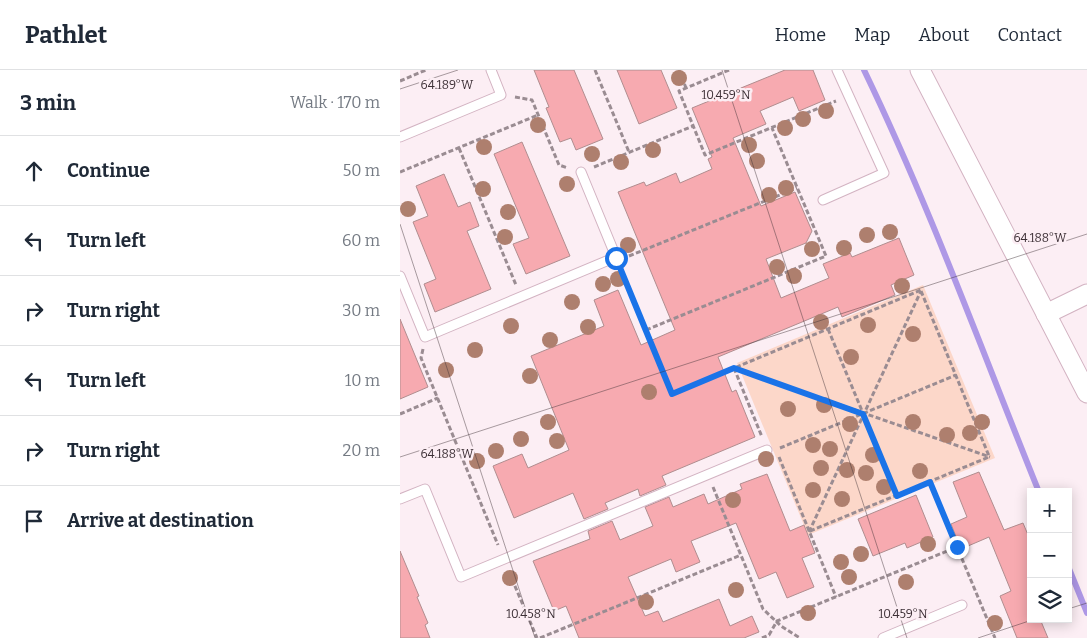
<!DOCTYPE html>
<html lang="en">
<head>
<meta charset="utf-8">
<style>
  :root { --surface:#fff; --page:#f2f2f3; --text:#1f2937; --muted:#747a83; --line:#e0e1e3 }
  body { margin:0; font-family:Bitter,serif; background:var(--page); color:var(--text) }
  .controls { position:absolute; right:15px; bottom:15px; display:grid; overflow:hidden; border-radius:0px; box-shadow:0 2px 12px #0003 }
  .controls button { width:45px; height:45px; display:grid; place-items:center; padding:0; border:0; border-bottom:1px solid var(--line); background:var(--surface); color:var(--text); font:25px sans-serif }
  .stop { position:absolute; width:15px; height:15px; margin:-11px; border:4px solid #1a73e8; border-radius:50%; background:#fff }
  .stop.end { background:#1a73e8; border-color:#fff; box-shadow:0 1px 5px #0008 }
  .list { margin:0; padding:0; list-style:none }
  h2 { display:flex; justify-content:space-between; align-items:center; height:65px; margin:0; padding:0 20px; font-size:21px }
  h2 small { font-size:16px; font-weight:400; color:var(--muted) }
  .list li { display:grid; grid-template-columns:32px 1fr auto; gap:15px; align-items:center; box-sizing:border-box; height:70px; padding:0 20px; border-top:1px solid var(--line) }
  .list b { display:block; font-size:19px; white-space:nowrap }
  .list em { font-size:16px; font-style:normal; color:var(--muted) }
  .icon { flex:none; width:28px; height:28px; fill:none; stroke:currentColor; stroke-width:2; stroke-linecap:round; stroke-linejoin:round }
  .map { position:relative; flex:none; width:687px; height:568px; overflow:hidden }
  header { display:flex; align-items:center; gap:30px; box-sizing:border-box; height:70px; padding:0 25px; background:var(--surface); border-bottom:1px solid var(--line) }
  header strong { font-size:24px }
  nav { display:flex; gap:28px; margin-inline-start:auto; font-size:18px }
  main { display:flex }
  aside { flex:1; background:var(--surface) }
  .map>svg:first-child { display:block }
  .green { fill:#fcd7c9 }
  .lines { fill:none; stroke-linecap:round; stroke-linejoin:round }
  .stream { stroke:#ae98e6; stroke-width:6 }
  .building { fill:#f7aab0; stroke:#b08d8f }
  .lane-casing { stroke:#d3b3c2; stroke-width:11 }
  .street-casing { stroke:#d3b3c2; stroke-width:21 }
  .path { stroke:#9a8c92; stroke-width:3; stroke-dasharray:5 2.5; stroke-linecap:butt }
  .lane { stroke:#fff; stroke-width:9 }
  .street { stroke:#fff; stroke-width:19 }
  .tree { fill:#ae7f6e }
  .route { stroke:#1a73e8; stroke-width:6 }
  .ticks { fill:none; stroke:#3d3036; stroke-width:1; stroke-opacity:0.45 }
  .ticks-label { font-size:12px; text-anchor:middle; fill:#3d3036; stroke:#fceef4; stroke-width:5; stroke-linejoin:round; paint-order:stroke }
</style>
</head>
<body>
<header>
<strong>Pathlet</strong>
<nav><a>Home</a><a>Map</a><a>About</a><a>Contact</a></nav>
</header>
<main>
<aside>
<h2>3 min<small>Walk · 170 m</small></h2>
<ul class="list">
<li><svg class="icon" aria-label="ahead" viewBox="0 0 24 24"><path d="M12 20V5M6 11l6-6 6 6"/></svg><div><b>Continue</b></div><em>50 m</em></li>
<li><svg class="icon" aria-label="left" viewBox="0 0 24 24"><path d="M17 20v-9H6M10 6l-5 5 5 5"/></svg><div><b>Turn left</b></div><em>60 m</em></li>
<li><svg class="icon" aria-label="right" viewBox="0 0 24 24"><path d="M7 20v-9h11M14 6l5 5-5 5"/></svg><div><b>Turn right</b></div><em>30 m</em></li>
<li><svg class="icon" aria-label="left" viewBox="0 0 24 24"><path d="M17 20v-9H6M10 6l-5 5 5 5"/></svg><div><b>Turn left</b></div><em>10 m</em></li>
<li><svg class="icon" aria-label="right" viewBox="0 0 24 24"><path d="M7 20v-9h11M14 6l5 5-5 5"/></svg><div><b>Turn right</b></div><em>20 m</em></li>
<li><svg class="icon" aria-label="arrive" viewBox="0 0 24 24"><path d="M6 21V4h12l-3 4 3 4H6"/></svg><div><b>Arrive at destination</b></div></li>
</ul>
</aside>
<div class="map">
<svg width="687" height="568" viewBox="0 0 687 568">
  <rect width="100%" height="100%" fill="#fceef4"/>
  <!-- green -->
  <polygon class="green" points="523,215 595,388 408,465 337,293"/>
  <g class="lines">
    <!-- stream -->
    <g class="stream">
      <path d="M464,0C530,137 582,281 639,422"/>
      <polyline points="668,496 687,543"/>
    </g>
  </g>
  <!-- building -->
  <g class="building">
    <polygon points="134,0 174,0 203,69 176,80 171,68 160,72 146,38 149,37"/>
    <polygon points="217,0 261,0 277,38 239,54"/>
    <polygon points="385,0 413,0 425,30 399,41 393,27 360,41 366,54 333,68 361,136 395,122 412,161 406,173 366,189 381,228 429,208 423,194 450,183 452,187 499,168 514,205 491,215 495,225 442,247 438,237 318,287 332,322 336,320 355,367 262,406 266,415 240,426 238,419 205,433 208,439 184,449 173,423 114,448 93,396 122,384 128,398 169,380 131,286 204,256 194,230 218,220 241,275 275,260 218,122 244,112 246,116 276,103 280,113 312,99 308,89 312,87 292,38"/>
    <polygon points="122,72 170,186 126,204 113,174 129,168 94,84"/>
    <polygon points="44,104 58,137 70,132 79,156 67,161 91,219 35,242 24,214 36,209 13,152 28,146 16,116"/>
    <polygon points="0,249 28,317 0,329"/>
    <polygon points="579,402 604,460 623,453 631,472 631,549 640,549 648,568 617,568 600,526 611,521 589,467 561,479 551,454 567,447 553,412"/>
    <polygon points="367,404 390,461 404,455 415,483 402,488 414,517 387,528 376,502 359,509 336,453 291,471 300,492 276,502 271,489 228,507 245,546 258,541 263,552 319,529 330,556 352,546 359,562 344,568 179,568 166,536 154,541 133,491 190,469 188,461 212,451 220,470 253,456 245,437 269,427 273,437 304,424 308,434 342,419 340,414"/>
    <polygon points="516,425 533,467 507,478 505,473 473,486 458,449"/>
    <polygon points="0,481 19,526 17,527 28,553 25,555 30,568 0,568"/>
  </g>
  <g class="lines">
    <defs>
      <g id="lane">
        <polyline points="0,67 101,25 91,0"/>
        <polyline points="423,130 484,103 437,0"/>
        <polyline points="0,206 25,267 216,187 181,102"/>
        <polyline points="0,429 25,419 61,507 367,380"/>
        <polyline points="483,568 562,535"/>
      </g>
      <g id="street">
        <polyline points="520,0 687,323"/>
        <polyline points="646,244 687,224"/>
      </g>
    </defs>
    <!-- lane casing -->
    <use href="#lane" class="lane-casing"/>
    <!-- street casing -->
    <use href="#street" class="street-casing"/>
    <!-- path -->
    <g class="path">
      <polyline points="195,0 229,82"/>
      <polyline points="279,0 286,18"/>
      <polyline points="329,0 279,21 305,85 436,31"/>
      <polyline points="0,11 26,0"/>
      <polyline points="115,27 132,30 159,95 168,98"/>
      <polyline points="59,78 116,215"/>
      <polyline points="194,97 293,56"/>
      <polyline points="0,102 138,45"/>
      <polyline points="229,186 397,118"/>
      <polyline points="221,201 272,324 521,220"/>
      <polyline points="521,221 589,386"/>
      <polyline points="428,259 497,425"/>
      <polyline points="246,260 426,186 372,58"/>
      <polyline points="23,279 21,288 98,475"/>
      <polyline points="334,298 362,367"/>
      <polyline points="334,298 590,387"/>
      <polyline points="0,344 38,328"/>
      <polyline points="380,378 556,305"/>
      <polyline points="379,387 436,527"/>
      <polyline points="530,412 595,568"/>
      <polyline points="313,417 363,539 381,556 400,568"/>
      <polyline points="410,461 589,387"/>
      <polyline points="409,462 521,221"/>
      <polyline points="109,502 137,568"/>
      <polyline points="140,568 341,485"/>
      <polyline points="362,568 369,565 377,551 557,477"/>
    </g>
    <!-- lane -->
    <use href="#lane" class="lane"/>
    <!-- street -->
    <use href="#street" class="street"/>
  </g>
  <!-- trees -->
  <g class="tree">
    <circle cx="279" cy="8" r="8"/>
    <circle cx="426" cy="41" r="8"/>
    <circle cx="403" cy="49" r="8"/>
    <circle cx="138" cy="55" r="8"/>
    <circle cx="385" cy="58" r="8"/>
    <circle cx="349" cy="75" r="8"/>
    <circle cx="84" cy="77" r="8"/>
    <circle cx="253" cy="80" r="8"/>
    <circle cx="192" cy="84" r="8"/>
    <circle cx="357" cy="91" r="8"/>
    <circle cx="221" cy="92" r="8"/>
    <circle cx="167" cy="114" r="8"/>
    <circle cx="386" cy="118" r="8"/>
    <circle cx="83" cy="119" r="8"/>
    <circle cx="369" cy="125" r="8"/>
    <circle cx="8" cy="139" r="8"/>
    <circle cx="108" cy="142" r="8"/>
    <circle cx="490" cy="162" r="8"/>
    <circle cx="467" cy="165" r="8"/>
    <circle cx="105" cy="167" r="8"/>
    <circle cx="228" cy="175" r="8"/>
    <circle cx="444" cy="178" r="8"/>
    <circle cx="412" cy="179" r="8"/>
    <circle cx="377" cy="197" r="8"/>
    <circle cx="394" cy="206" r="8"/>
    <circle cx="218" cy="209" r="8"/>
    <circle cx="203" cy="214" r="8"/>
    <circle cx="502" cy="216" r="8"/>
    <circle cx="172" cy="232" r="8"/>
    <circle cx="421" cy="252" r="8"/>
    <circle cx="468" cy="255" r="8"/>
    <circle cx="111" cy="256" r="8"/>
    <circle cx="188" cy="257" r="8"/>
    <circle cx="513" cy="264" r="8"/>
    <circle cx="150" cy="270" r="8"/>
    <circle cx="75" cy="280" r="8"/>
    <circle cx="451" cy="287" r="8"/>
    <circle cx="46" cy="300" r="8"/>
    <circle cx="130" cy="306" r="8"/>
    <circle cx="249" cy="322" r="8"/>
    <circle cx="424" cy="335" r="8"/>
    <circle cx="388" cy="339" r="8"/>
    <circle cx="148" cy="352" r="8"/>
    <circle cx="513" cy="352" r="8"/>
    <circle cx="582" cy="352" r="8"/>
    <circle cx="450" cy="354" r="8"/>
    <circle cx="570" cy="363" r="8"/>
    <circle cx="547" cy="365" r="8"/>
    <circle cx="121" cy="369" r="8"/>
    <circle cx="157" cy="371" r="8"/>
    <circle cx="413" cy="375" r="8"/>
    <circle cx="430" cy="379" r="8"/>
    <circle cx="96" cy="381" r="8"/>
    <circle cx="473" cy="385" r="8"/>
    <circle cx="366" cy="389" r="8"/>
    <circle cx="77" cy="391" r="8"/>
    <circle cx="421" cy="398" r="8"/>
    <circle cx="447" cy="400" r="8"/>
    <circle cx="520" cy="401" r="8"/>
    <circle cx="466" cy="403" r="8"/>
    <circle cx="484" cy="417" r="8"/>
    <circle cx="413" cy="420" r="8"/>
    <circle cx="442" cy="429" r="8"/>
    <circle cx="333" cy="430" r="8"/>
    <circle cx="528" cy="474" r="8"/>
    <circle cx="461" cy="484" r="8"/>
    <circle cx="441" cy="492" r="8"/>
    <circle cx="449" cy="507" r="8"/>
    <circle cx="110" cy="508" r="8"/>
    <circle cx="506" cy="512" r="8"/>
    <circle cx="336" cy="520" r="8"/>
    <circle cx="246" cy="532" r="8"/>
    <circle cx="408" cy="543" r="8"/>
    <circle cx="595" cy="553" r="8"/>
  </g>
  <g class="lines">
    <!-- route -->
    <polyline class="route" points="216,188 272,324 334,298 463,344 497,426 530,412 557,477"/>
  </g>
  <!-- ticks -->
  <path class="ticks" d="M322,0L507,568M0,19L58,0M0,154L135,568M0,387L687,164M668,539L687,533M578,568L635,549"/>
  <g class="ticks-label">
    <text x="47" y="19">64.189°W</text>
    <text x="326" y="29">10.459°N</text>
    <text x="640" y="172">64.188°W</text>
    <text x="47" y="388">64.188°W</text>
    <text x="131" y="548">10.458°N</text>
    <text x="503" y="548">10.459°N</text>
  </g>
</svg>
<div class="controls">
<button>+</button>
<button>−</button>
<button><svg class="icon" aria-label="layers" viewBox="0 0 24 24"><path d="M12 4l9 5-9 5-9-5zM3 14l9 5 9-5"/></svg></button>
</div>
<div class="stop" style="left:216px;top:188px"></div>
<div class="stop end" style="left:557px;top:477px"></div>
</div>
</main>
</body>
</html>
